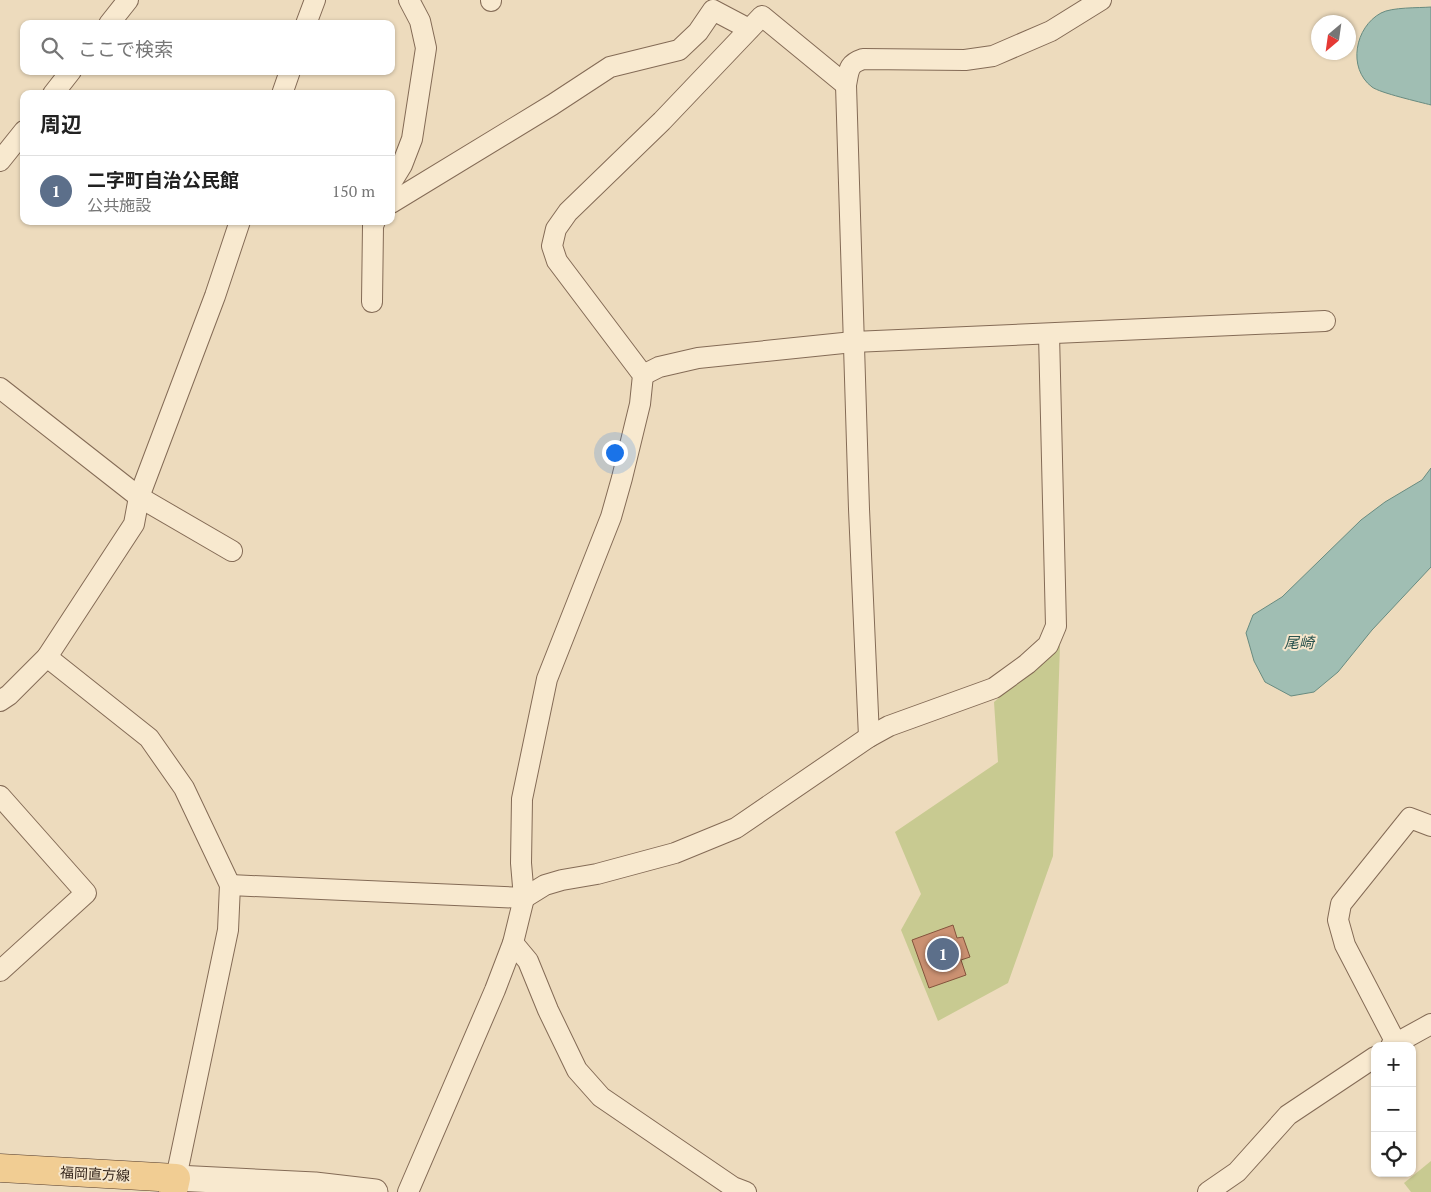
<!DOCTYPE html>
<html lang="ja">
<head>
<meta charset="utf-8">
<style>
  :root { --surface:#fff; --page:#f2f2f2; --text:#222; --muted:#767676; --line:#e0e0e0; --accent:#932730 }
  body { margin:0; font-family:"PT Serif","Noto Sans JP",serif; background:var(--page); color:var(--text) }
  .controls { position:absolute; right:15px; bottom:15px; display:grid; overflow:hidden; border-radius:10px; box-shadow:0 1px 4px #0004 }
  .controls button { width:45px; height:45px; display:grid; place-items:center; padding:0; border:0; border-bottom:1px solid var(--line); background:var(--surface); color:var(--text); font:25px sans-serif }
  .compass { position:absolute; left:1311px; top:15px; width:45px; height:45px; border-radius:50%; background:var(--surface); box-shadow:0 1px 4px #0004; rotate:209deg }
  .you { position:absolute; left:614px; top:452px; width:18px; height:18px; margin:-12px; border:4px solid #fff; border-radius:50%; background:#1a73e8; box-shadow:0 0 0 8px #1a73e833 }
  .badge { display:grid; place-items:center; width:32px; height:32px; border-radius:50%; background:var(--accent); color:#fff; font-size:16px; font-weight:700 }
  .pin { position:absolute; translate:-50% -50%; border:2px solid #fff; box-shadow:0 1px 5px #0006 }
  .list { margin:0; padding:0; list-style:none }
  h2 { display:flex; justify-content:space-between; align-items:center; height:65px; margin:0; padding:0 20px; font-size:21px }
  h2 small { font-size:16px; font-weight:400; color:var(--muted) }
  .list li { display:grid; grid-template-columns:32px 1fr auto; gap:15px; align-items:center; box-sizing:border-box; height:70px; padding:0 20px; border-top:1px solid var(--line) }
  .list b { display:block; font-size:19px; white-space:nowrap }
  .list p { margin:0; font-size:16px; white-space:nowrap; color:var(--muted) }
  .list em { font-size:16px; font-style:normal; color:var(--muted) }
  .icon { flex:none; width:28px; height:28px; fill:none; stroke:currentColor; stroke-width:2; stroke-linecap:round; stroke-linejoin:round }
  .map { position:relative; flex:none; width:1431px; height:1192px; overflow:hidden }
  .search { position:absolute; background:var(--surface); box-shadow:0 1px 4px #0004; left:20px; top:20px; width:375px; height:55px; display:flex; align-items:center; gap:12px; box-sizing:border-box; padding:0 18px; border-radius:10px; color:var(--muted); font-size:19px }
  .panel { position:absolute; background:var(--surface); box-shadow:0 1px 4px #0004; left:20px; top:90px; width:375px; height:135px; border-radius:10px }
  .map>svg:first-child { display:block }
  .green { fill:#c8ca91 }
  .water { fill:#a0beb3; stroke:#688b80 }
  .building { fill:#cb9172; stroke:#83533c }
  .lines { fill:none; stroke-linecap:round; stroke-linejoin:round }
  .minor-casing { stroke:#846b56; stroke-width:22 }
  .tertiary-casing { stroke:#846b56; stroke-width:27 }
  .primary-casing { stroke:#523a2b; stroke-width:29 }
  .minor { stroke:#f8e9cf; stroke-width:20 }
  .tertiary { stroke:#f8e9cf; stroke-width:25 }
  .primary { stroke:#f1cd93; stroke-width:28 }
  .labels { text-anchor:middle; stroke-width:4; stroke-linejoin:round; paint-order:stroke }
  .street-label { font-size:14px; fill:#34251b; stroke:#f5e6cc }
  .water-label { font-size:15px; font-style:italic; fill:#2a534e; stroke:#f5e6cc }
</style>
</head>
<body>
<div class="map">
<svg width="1431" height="1192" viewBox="0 0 1431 1192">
  <rect width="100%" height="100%" fill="#eddbbd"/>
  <!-- green -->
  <g class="green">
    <polygon points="1060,645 1053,856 1008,983 938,1021 901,930 921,894 895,832 998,762 994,702"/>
    <polygon points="1431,1161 1431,1192 1411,1192 1404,1183"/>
  </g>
  <!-- water -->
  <g class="water">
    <path d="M1431,7V105C1420,102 1380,93 1372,87C1347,68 1355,27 1381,13C1392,7 1419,8 1431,7Z"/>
    <polygon points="1431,468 1431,567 1372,630 1338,672 1314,692 1291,696 1265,682 1254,661 1246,633 1253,615 1282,597 1361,520 1385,502 1422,480"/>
  </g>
  <!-- building -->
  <polygon class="building" points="953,925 957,938 963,937 970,957 961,960 966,975 929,988 912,940"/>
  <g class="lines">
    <defs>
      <g id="minor">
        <polyline points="491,0 491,1"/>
        <polyline points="109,24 128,0"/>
        <polyline points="306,24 315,0"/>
        <polyline points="53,94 71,71"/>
        <polyline points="282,94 290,71"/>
        <polyline points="0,161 24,131"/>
        <polyline points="391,183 402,165 412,139 426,48 420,21 409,0"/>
        <polyline points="391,203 552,105 610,67 679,50 698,32 713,10 749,29"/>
        <polyline points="372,302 373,226 375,221"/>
        <polyline points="643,375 659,367 698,358 853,342 1325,321"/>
        <polyline points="0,388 139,497 232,551"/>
        <polyline points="47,657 149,738 184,788 230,885 228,930 176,1178"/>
        <polyline points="0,701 9,695 47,657 134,524 139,497 215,296 240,221"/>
        <path d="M869,737L859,509L846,85C849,70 848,64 863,59L965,60L993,56L1051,31L1101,0"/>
        <polyline points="0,796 86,893 0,971"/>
        <polyline points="230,885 524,898 545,885 562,880 597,874 675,853 736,828 869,737 889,726 994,688 1027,664 1048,645 1056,626 1049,334"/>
        <polyline points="513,943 528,961 548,1010 577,1070 601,1097 733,1187 746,1192"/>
        <polyline points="1396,1043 1345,945 1338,920 1341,904 1410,818 1431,826"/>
        <polyline points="1391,1046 1431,1024"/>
        <polyline points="408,1192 495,990 513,943 524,898 521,863 522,799 547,679 611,517 622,478 640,404 643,375 557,261 552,246 556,229 568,212 662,121 762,16 846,85"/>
        <polyline points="1208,1192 1237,1172 1288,1115 1375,1057"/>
      </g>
      <polyline id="tertiary" points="176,1178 315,1185 375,1192"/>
      <polyline id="primary" points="0,1168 176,1178 173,1192"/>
    </defs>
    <!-- minor casing -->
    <use href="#minor" class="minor-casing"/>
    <!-- tertiary casing -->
    <use href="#tertiary" class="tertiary-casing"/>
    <!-- primary casing -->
    <use href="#primary" class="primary-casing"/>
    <!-- minor -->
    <use href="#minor" class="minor"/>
    <!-- tertiary -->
    <use href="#tertiary" class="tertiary"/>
    <!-- primary -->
    <use href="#primary" class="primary"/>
  </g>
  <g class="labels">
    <!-- street labels -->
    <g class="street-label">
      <text transform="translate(95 1174) rotate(3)" y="5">福岡直方線</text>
    </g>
    <!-- water labels -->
    <g class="water-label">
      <text x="1299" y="648">尾崎</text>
    </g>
  </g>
</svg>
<div class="controls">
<button>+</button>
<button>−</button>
<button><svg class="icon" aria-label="locate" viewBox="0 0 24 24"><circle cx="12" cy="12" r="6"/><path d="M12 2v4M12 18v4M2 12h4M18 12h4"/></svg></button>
</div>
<svg class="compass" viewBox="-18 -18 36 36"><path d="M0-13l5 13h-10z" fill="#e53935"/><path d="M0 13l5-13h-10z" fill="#767676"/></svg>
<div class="you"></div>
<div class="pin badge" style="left:943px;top:954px;background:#5c6f8a">1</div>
<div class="search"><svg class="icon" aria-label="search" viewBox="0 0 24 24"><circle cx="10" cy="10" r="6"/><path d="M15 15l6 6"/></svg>ここで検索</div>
<section class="panel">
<h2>周辺<small></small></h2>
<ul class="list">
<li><span class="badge" style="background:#5c6f8a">1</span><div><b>二字町自治公民館</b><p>公共施設</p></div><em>150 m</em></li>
</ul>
</section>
</div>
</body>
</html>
